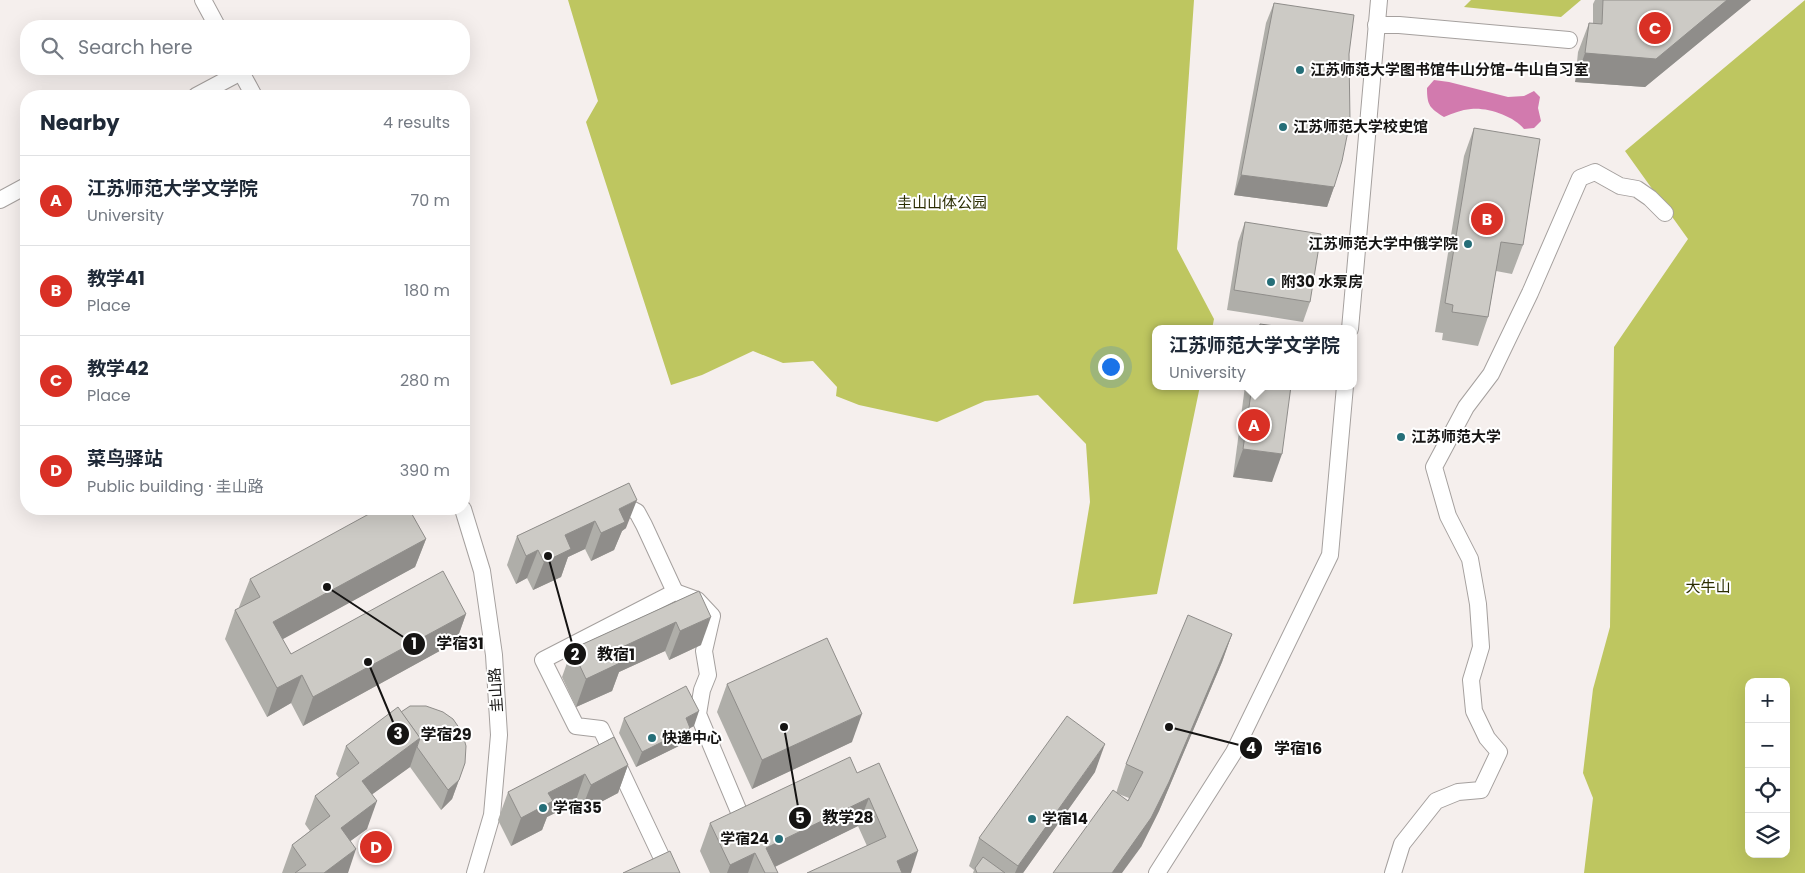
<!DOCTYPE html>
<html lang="en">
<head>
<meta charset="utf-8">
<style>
  :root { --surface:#fff; --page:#f6f6f7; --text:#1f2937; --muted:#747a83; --line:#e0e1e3; --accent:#d93025 }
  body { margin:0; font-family:Poppins,"Noto Sans SC",sans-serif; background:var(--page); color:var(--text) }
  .controls { position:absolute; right:15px; bottom:15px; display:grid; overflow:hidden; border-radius:10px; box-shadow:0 5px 20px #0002 }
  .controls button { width:45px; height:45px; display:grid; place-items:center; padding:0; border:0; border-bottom:1px solid var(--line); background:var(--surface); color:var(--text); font:25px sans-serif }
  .you { position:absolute; left:1110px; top:366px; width:18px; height:18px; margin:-12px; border:4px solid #fff; border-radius:50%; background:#1a73e8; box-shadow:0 0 0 8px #1a73e833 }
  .badge { display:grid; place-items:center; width:32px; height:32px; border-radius:50%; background:var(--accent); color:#fff; font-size:16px; font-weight:700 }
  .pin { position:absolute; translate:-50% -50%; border:2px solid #fff; box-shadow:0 1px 5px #0006 }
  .popup { position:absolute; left:1152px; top:325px; width:205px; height:65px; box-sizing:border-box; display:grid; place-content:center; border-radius:10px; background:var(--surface); filter:drop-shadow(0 1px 4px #0005); font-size:16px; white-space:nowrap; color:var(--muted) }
  .popup b { font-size:19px; color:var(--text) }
  .popup::after { content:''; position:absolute; left:50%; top:100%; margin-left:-10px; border:10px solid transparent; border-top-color:var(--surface) }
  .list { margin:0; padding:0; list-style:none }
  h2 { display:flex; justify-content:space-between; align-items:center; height:65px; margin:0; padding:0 20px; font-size:21px }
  h2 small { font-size:16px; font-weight:400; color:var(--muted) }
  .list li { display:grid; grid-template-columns:32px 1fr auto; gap:15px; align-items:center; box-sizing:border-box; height:90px; padding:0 20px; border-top:1px solid var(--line) }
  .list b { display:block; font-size:19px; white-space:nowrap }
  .list p { margin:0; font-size:16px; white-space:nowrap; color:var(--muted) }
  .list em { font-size:16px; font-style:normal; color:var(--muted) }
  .icon { flex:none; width:28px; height:28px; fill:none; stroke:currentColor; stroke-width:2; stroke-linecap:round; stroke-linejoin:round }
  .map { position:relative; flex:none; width:1805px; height:873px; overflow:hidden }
  .search { position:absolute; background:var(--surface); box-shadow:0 5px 20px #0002; left:20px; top:20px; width:450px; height:55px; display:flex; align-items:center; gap:12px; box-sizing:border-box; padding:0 18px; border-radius:20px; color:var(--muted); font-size:19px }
  .panel { position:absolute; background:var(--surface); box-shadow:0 5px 20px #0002; left:20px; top:90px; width:450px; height:425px; border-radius:20px }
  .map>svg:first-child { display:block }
  .forest { fill:#bec660; fill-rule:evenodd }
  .water { fill:#d27aae }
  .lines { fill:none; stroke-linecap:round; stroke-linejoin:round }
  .minor-casing { stroke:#a5a09e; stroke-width:18 }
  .minor { stroke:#fff; stroke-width:16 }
  .wall { fill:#afaea9; fill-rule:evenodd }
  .shaded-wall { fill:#8f8d8a }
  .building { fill:#cccac5; stroke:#8f8d8a }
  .poi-dot { fill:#256e78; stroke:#fff; stroke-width:2 }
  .labels { text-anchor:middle; stroke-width:4; stroke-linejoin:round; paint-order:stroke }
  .poi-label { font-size:15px; font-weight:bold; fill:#151413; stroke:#fff; text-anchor:start }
  .park-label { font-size:15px; fill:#2b2d01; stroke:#fff }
  .street-label { font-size:15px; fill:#151413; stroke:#fff }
  .leader { fill:none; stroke:#151413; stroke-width:2 }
  .callout-dot { fill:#151413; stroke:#fff; stroke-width:2 }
  .mark-label { font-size:15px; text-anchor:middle; font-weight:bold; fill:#fff }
  .callout-label { font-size:16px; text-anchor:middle; font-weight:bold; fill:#151413; stroke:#fff; stroke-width:4; stroke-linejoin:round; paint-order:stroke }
</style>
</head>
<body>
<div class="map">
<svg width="1805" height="873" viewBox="0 0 1805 873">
  <rect width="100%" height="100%" fill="#f5efed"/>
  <!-- forest -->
  <g class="forest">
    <polygon points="568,0 1194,0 1177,249 1214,319 1212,329 1155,329 1155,386 1200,386 1157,594 1073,604 1090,502 1086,444 1038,395 985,401 937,422 859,405 836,396 837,387 813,361 783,363 753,351 702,375 671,385 586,122 598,101"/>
    <polygon points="1471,0 1581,0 1561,17 1464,7"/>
    <path d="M1805,0V873H1584L1593,798L1583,773L1593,689L1610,627L1614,347L1688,239L1625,151ZM1749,682H1786V854H1749Z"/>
  </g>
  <!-- water -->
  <path class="water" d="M1434,80L1449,82L1508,97L1524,96L1534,91L1540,97L1538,108L1541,121L1534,128L1524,129C1514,116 1487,107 1471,109C1461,110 1453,113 1444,117C1430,108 1427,106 1427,88Z"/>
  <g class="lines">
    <defs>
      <g id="minor">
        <polyline points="203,0 217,26"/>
        <polyline points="1376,25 1399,25 1569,40"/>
        <polyline points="241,72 254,96"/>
        <polyline points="196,96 241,72 239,69"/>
        <polyline points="0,200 26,186"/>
        <polyline points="1350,329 1379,0"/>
        <polyline points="612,505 620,503 637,512 644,525 675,592"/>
        <polyline points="463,509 482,571 494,655 499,735 492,815 475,873"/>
        <polyline points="661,856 601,729 576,726 543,660 675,592 697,600 712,616 704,651 708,675 702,690 698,714 742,819"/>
        <polyline points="1157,873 1234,752 1330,555 1345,386"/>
        <polyline points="1393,873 1402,844 1436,801 1458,792 1481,790 1499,752 1487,738 1474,711 1471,680 1481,647 1478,604 1470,559 1448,516 1434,467 1466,407 1491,374 1530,293 1580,178 1595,172 1620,186 1637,189 1650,198 1665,213"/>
      </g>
    </defs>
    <!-- minor casing -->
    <use href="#minor" class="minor-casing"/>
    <!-- minor -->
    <use href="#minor" class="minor"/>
  </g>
  <!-- wall -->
  <g class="wall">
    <polygon points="1595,0 1751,0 1645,87 1575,82 1578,52 1589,23 1593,24 1593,4"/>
    <polygon points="1274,3 1349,54 1334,187 1327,207 1234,195 1266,23"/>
    <polygon points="1474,128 1523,245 1512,274 1496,271 1488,317 1478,346 1442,340 1443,333 1435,332 1464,156"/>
    <polygon points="1245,222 1310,302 1303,322 1227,310 1238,242"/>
    <polygon points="1245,386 1291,386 1272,482 1233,477"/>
    <polygon points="629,483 626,528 622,531 614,550 591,561 585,549 568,557 561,577 533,590 527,578 516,584 507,565 517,536"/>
    <polygon points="426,539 415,567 282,639 291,654 466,614 456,642 303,726 291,703 267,717 225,639 235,610 240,608 239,607 250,579"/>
    <polygon points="699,591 701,645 669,660 665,651 619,672 612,691 576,707 562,677 572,649"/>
    <path d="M1232,634L1222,662L1159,811L1141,847L1116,793L1126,764ZM1116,793L1129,798L1128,801Z"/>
    <polygon points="727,684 852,742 752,789 717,712"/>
    <polygon points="401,712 465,763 452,799 441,810 410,767 372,794 367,829 350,841 348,873 282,873 292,845 310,831 305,824 315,796 339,778 336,774 346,746"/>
    <polygon points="624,718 694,726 690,728 685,743 636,767 619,733"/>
    <polygon points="614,737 628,765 618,793 580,813 575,803 547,817 542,830 511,846 498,820 508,792"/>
    <polygon points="1095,772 1023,873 973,873 974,870 969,866 979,838"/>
    <polygon points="857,773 911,873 867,846 858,826 775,867 778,873 710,873 700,851 710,823"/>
  </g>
  <!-- shaded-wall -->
  <g class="shaded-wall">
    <polygon points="1727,0 1751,0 1645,87 1575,82 1585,53"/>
    <polygon points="1241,175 1334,187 1327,207 1234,195"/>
    <polygon points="1243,449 1282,454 1272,482 1233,477"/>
    <polygon points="637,500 626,528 622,531 614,550 591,561 601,533 619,509"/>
    <polygon points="595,521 585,549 568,557 561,577 533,590 544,562 565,535"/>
    <polygon points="426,539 415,567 263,650 273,622"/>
    <polygon points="538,550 527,578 516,584 526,556"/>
    <polygon points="466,614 456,642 303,726 313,697"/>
    <polygon points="711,617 701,645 669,660 680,631"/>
    <polygon points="676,622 665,651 619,672 612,691 576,707 586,679 616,650"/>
    <polygon points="1232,634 1222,662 1159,811 1141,847 1122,873 1112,873"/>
    <polygon points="302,675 291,703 267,717 277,688"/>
    <polygon points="699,711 694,726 690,728 685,743 636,767 642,752 686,718"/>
    <polygon points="862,714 852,742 752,789 762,760"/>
    <polygon points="420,738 410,767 352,809 362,781"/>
    <polygon points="1105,744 1095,772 1023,873 1015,873 1018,866"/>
    <polygon points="628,765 618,793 580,813 591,785"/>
    <polygon points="585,774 575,803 547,817 542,830 511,846 521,818 548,793"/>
    <polygon points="459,780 452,799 441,810 448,790"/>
    <polygon points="869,798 858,826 764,872 766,848"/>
    <polygon points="377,801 367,829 330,856 341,828"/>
    <polygon points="356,849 348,873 324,873"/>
    <polygon points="918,851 911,873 892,873 897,861"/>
    <polygon points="755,853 748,873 727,873 730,865"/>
  </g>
  <!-- building -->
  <g class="building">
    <polygon points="1603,0 1727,0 1656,59 1585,53 1589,23 1602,24"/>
    <polygon points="1274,3 1354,15 1349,54 1350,121 1342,161 1334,187 1241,175"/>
    <polygon points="1474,128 1540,139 1523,245 1501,242 1488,317 1452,312 1453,305 1445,303"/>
    <polygon points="1245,222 1321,234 1310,302 1234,290"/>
    <polygon points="1260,324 1297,329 1259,329"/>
    <polygon points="1252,386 1291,386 1282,454 1243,449"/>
    <polygon points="629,483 637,500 619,509 625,522 601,533 595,521 565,535 571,549 544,562 538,550 526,556 517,536"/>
    <polygon points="378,509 409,509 426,539 273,622 291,654 443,571 466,614 313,697 302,675 277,688 235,610 260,597 250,579"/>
    <polygon points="699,591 711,617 680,631 676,622 616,650 622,662 586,679 572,649"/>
    <polygon points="1188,615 1232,634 1169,782 1151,818 1112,873 1053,873 1113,790 1128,801 1143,772 1126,764"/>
    <polygon points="827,638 862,714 762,760 727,684"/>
    <polygon points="686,686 699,711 686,718 690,728 642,752 624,718"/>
    <polygon points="410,706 426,706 443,712 453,719 462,732 466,746 465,763 459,780 448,790 417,747 420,738 401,712"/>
    <polygon points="398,707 420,738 362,781 377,801 341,828 356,849 324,873 295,873 306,865 292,845 330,816 315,796 359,763 346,746"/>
    <polygon points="1067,716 1105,744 1018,866 979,838"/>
    <polygon points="614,737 628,765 591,785 585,774 548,793 553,801 521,818 508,792"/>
    <polygon points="850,757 857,773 879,763 918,851 897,861 902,873 807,873 886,837 869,798 766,848 778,873 765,873 755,853 730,865 710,823"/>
    <polygon points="670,851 680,873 623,873"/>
    <polygon points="983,857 1005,873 977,873 975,868"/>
  </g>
  <!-- markers -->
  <g class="poi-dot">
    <circle cx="1300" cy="70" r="5"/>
    <circle cx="1283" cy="127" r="5"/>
    <circle cx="1468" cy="244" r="5"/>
    <circle cx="1271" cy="282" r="5"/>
    <circle cx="1401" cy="437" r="5"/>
    <circle cx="652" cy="738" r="5"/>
    <circle cx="543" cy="808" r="5"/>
    <circle cx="1032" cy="819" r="5"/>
    <circle cx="779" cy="839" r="5"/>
  </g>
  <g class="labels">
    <!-- poi labels -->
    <g class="poi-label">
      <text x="1310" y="75">江苏师范大学图书馆牛山分馆-牛山自习室</text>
      <text x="1293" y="132">江苏师范大学校史馆</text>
      <text x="1458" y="249" text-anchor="end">江苏师范大学中俄学院</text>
      <text x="1281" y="287">附30 水泵房</text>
      <text x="1411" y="442">江苏师范大学</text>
      <text x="662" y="743">快递中心</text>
      <text x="553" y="813">学宿35</text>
      <text x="1042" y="824">学宿14</text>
      <text x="769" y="844" text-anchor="end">学宿24</text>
    </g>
    <!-- park labels -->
    <g class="park-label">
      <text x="942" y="208">圭山山体公园</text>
      <text x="1708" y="592">大牛山</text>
    </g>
    <!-- street labels -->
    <g class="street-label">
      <text transform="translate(496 690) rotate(-94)" y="5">圭山路</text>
    </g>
  </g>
  <!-- callouts -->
  <path class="leader" d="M327 587L414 644M548 556L575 654M368 662L398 734M1169 727L1251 748M784 727L800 818"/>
  <g class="callout-dot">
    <circle cx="327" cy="587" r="5"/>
    <circle cx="548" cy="556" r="5"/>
    <circle cx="368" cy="662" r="5"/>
    <circle cx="1169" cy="727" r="5"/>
    <circle cx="784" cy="727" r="5"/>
    <circle cx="414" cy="644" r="12"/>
    <circle cx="575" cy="654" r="12"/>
    <circle cx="398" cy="734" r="12"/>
    <circle cx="1251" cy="748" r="12"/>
    <circle cx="800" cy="818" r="12"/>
  </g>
  <g class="mark-label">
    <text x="414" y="649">1</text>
    <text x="575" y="660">2</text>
    <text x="398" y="739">3</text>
    <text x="1251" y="753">4</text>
    <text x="800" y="823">5</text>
  </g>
  <g class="callout-label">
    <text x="460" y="649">学宿31</text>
    <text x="616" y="660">教宿1</text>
    <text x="446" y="740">学宿29</text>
    <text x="1298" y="754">学宿16</text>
    <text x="848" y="823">教学28</text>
  </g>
</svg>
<div class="controls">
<button>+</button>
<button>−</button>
<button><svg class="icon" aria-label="locate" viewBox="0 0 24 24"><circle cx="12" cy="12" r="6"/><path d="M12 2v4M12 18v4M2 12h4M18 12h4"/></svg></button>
<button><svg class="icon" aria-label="layers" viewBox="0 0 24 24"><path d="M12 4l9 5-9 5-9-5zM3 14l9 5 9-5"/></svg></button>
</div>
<div class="you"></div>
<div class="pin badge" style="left:1254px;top:425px">A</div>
<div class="popup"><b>江苏师范大学文学院</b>University</div>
<div class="pin badge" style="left:1487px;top:219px">B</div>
<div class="pin badge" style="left:1655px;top:28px">C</div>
<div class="pin badge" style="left:376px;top:847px">D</div>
<div class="search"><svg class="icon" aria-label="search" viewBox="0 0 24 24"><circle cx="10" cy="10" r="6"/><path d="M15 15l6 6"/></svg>Search here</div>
<section class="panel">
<h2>Nearby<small>4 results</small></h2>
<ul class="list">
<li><span class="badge">A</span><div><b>江苏师范大学文学院</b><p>University</p></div><em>70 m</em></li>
<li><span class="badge">B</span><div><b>教学41</b><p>Place</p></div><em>180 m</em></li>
<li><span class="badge">C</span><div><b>教学42</b><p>Place</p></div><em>280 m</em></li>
<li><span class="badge">D</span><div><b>菜鸟驿站</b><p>Public building · 圭山路</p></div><em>390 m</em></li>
</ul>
</section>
</div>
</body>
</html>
